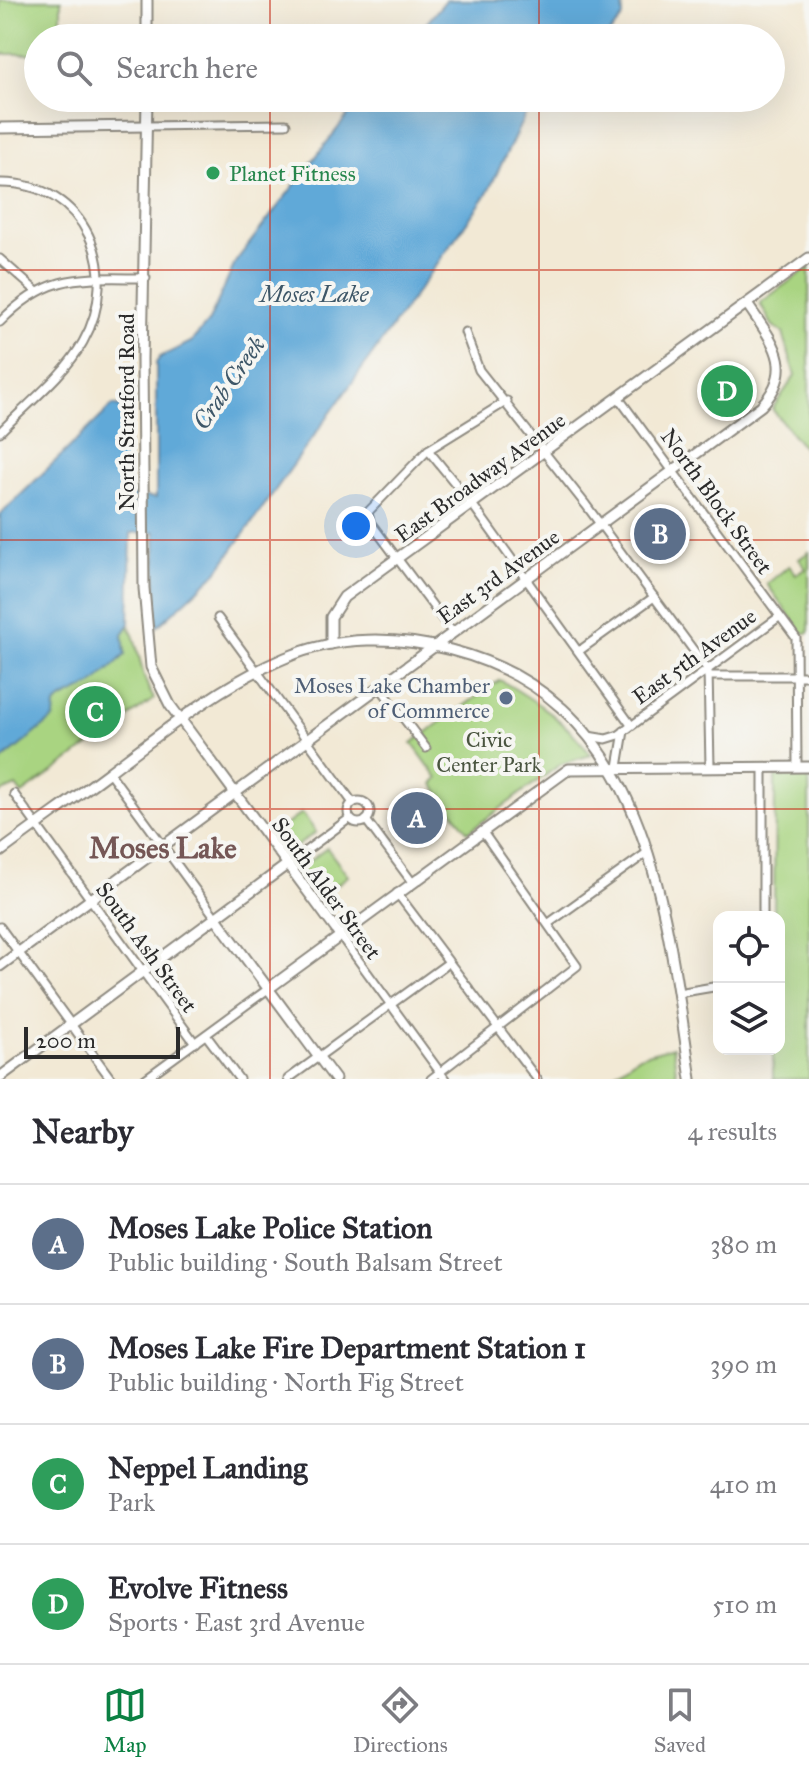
<!DOCTYPE html>
<html lang="en">
<head>
<meta charset="utf-8">
<style>
  :root { --surface:#fff; --page:#f2f2f3; --text:#2b2b33; --muted:#7c7c81; --line:#e1e1e2; --accent:#0b8043 }
  body { margin:0; font-family:"IM FELL Great Primer",serif; background:var(--page); color:var(--text) }
  .controls { position:absolute; right:24px; bottom:24px; display:grid; overflow:hidden; border-radius:16px; box-shadow:0 8px 32px #0002 }
  .controls button { width:72px; height:72px; display:grid; place-items:center; padding:0; border:0; border-bottom:2px solid var(--line); background:var(--surface); color:var(--text); font:40px sans-serif }
  .scale { position:absolute; left:24px; bottom:20px; width:156px; box-sizing:border-box; padding-left:8px; border:4px solid #2b2b2b; border-top:0; font-size:22px; line-height:28px; white-space:nowrap; color:#2b2b2b; -webkit-text-stroke:6px #f6f6f2; paint-order:stroke }
  .you { position:absolute; left:356px; top:526px; width:28px; height:28px; margin:-20px; border:6px solid #fff; border-radius:50%; background:#1a73e8; box-shadow:0 0 0 12px #1a73e833 }
  .badge { display:grid; place-items:center; width:52px; height:52px; border-radius:50%; background:var(--accent); color:#fff; font-size:26px; font-weight:700 }
  .pin { position:absolute; translate:-50% -50%; border:4px solid #fff; box-shadow:0 2px 8px #0006 }
  .list { margin:0; padding:0; list-style:none }
  h2 { display:flex; justify-content:space-between; align-items:center; height:104px; margin:0; padding:0 32px; font-size:34px }
  h2 small { font-size:26px; font-weight:400; color:var(--muted) }
  .list li { display:grid; grid-template-columns:52px 1fr auto; gap:24px; align-items:center; box-sizing:border-box; height:120px; padding:0 32px; border-top:2px solid var(--line) }
  .list b { display:block; font-size:30px; white-space:nowrap }
  .list p { margin:0; font-size:26px; white-space:nowrap; color:var(--muted) }
  .list em { font-size:26px; font-style:normal; color:var(--muted) }
  .icon { flex:none; width:44px; height:44px; fill:none; stroke:currentColor; stroke-width:2; stroke-linecap:round; stroke-linejoin:round }
  .map { position:relative; flex:none; width:809px; height:1079px; overflow:hidden }
  .search { position:absolute; background:var(--surface); box-shadow:0 8px 32px #0002; left:24px; right:24px; top:24px; height:88px; display:flex; align-items:center; gap:20px; box-sizing:border-box; padding:0 28px; border-radius:44px; color:var(--muted); font-size:30px }
  .sheet { height:584px; background:var(--surface) }
  nav { display:flex; justify-content:space-around; align-items:center; box-sizing:border-box; height:112px; border-top:2px solid var(--line); background:var(--surface); font-size:22px; color:var(--muted) }
  nav a { display:grid; justify-items:center; gap:4px }
  nav .on { color:var(--accent) }
  .map>svg:first-child { display:block }
  .green { fill:#a9d481; stroke:#6a8056; stroke-width:2 }
  .water { fill:#61a9d8; stroke:#466a82; stroke-width:2 }
  .lines { fill:none; stroke-linecap:round; stroke-linejoin:round }
  .minor-casing { stroke:#8e8a80; stroke-width:11 }
  .major-casing { stroke:#8e8a80; stroke-width:13 }
  .minor { stroke:#fff; stroke-width:7 }
  .major { stroke:#fff; stroke-width:9 }
  .grid { fill:none; stroke:#c8321e; stroke-width:2; stroke-opacity:0.55 }
  .leisure-dot { fill:#2e9e5b; stroke:#f6f6f2; stroke-width:3 }
  .service-dot { fill:#5c6f8a; stroke:#f6f6f2; stroke-width:3 }
  .labels { text-anchor:middle; stroke-width:8; stroke-linejoin:round; paint-order:stroke }
  .leisure-label { font-size:22px; fill:#27864d; stroke:#f6f6f2; text-anchor:start }
  .street-label { font-size:22px; fill:#2b2b2b; stroke:#f6f6f2 }
  .service-label { font-size:22px; fill:#4e5e75; stroke:#f6f6f2; text-anchor:end }
  .park-label { font-size:22px; fill:#4a5540; stroke:#f6f6f2 }
  .water-label { font-size:24px; font-style:italic; fill:#3e5768; stroke:#f6f6f2 }
  .district-label { font-size:30px; font-weight:bold; fill:#755756; stroke:#f6f6f2 }
</style>
</head>
<body>
<div class="map">
<svg width="809" height="1079" viewBox="0 0 809 1079">
  <rect width="100%" height="100%" fill="#f6f6f2"/>
  <filter id="ink" filterUnits="userSpaceOnUse"><feTurbulence type="fractalNoise" baseFrequency=".0125" numOctaves="2"/><feDisplacementMap in="SourceGraphic" scale="16" xChannelSelector="R" yChannelSelector="G"/><feConvolveMatrix kernelMatrix="1 2 1 2 8 2 1 2 1" color-interpolation-filters="sRGB"/></filter>
  <filter id="wash" filterUnits="userSpaceOnUse"><feTurbulence type="fractalNoise" baseFrequency=".006" numOctaves="4" result="noise"/><feDisplacementMap in="SourceGraphic" scale="32" xChannelSelector="R" yChannelSelector="G"/><feGaussianBlur stdDeviation="1.8" result="paint"/><feColorMatrix in="noise" values="0 0 0 0 0 0 0 0 0 0 0 0 0 0 0 0 0 1.4 0 .05"/><feComposite in="paint" operator="in"/></filter>
  <g filter="url(#wash)">
    <rect width="100%" height="100%" fill="#f2e9d5"/>
    <!-- green -->
    <g class="green">
      <polygon points="0,0 61,0 61,38 38,38 38,54 0,54"/>
      <polygon points="809,267 809,455 772,409 795,376 783,333 772,325 760,303"/>
      <polygon points="809,552 809,633 802,633 767,584 789,566 796,574 806,569 799,559"/>
      <path d="M129,625C141,649 139,675 154,699L22,794L16,786L0,793V762L53,718L55,705L62,699L91,685L125,655L123,634Z"/>
      <path d="M500,680C535,700 567,722 591,755L561,764L468,832L433,784L438,779L412,743Z"/>
      <polygon points="809,776 809,1079 773,1079 773,1049 779,1049 779,917 774,917 775,777"/>
      <polygon points="302,813 316,832 289,852 275,833"/>
      <polygon points="327,848 348,876 322,896 301,867"/>
      <polygon points="673,1047 677,1079 607,1079 639,1056"/>
    </g>
    <!-- water -->
    <g class="water">
      <polygon points="446,0 622,0 623,17 606,38 414,38"/>
      <polygon points="361,98 543,98 526,113 487,194 216,573 157,627 155,532 131,533 129,625 123,634 125,655 92,685 62,699 55,705 54,718 0,762 0,515 113,405 125,408 128,413 128,494 156,498 156,363 160,357 191,342 209,321 236,261"/>
    </g>
  </g>
  <g filter="url(#ink)">
    <g class="lines">
      <defs>
        <g id="minor">
          <polyline points="147,126 286,124"/>
          <path d="M0,183C86,182 123,271 83,342C64,376 27,404 0,432"/>
          <polyline points="0,259 35,290"/>
          <path d="M0,322C49,272 80,278 146,278"/>
          <polyline points="465,332 479,370 586,505 708,670 710,767"/>
          <polyline points="618,397 796,638 797,767"/>
          <polyline points="428,450 472,504 631,725"/>
          <polyline points="218,618 353,803"/>
          <polyline points="453,633 370,522 368,512 428,450 507,401"/>
          <polyline points="579,651 654,597"/>
          <polyline points="708,676 809,676"/>
          <polyline points="379,686 426,748"/>
          <polyline points="588,736 606,739 619,735 779,617"/>
          <polyline points="618,767 624,731"/>
          <polyline points="763,767 763,917"/>
          <polyline points="109,772 216,918"/>
          <polyline points="14,794 195,1043"/>
          <circle cx="359" cy="812" r="11"/>
          <polyline points="366,820 412,882"/>
          <polyline points="288,864 350,818"/>
          <polyline points="397,893 537,1079"/>
          <polyline points="549,923 648,852"/>
          <polyline points="0,927 111,1079"/>
          <polyline points="340,935 445,1079"/>
          <polyline points="678,993 719,986"/>
          <polyline points="206,1035 239,1079"/>
          <polyline points="145,1079 268,989"/>
          <polyline points="288,1079 448,963"/>
          <polyline points="431,1079 577,966 482,831"/>
        </g>
        <g id="major">
          <polyline points="147,0 147,38"/>
          <polyline points="147,98 142,359 144,588 151,667 170,705 340,935"/>
          <polyline points="0,128 147,126"/>
          <polyline points="331,644 331,617 344,597 809,258"/>
          <path d="M0,852C36,825 72,800 108,773C164,731 220,685 285,658C338,635 397,636 451,650C651,702 665,909 691,1079"/>
          <polyline points="216,918 335,1079"/>
          <path d="M0,966L761,406C798,367 771,340 747,304"/>
          <polyline points="268,989 569,769 809,767"/>
          <polyline points="0,1077 288,864"/>
        </g>
      </defs>
      <!-- minor casing -->
      <use href="#minor" class="minor-casing"/>
      <!-- major casing -->
      <use href="#major" class="major-casing"/>
      <!-- minor -->
      <use href="#minor" class="minor"/>
      <!-- major -->
      <use href="#major" class="major"/>
    </g>
  </g>
  <!-- grid -->
  <path class="grid" d="M270,0V38M539,0V38M270,98V1079M539,98V1079M0,270H809M0,540H809M0,809H809"/>
  <!-- markers -->
  <circle class="leisure-dot" cx="213" cy="173" r="8"/>
  <circle class="service-dot" cx="506" cy="698" r="8"/>
  <g class="labels">
    <!-- leisure labels -->
    <g class="leisure-label">
      <text x="229" y="181">Planet Fitness</text>
    </g>
    <!-- street labels -->
    <g class="street-label">
      <text transform="translate(126 412) rotate(-90)" y="8">North Stratford Road</text>
      <text transform="translate(480 477) rotate(-36)" y="8">East Broadway Avenue</text>
      <text transform="translate(717 501) rotate(54)" y="8">North Block Street</text>
      <text transform="translate(498 576) rotate(-36)" y="8">East 3rd Avenue</text>
      <text transform="translate(694 656) rotate(-36)" y="8">East 5th Avenue</text>
      <text transform="translate(327 888) rotate(54)" y="8">South Alder Street</text>
      <text transform="translate(147 947) rotate(54)" y="8">South Ash Street</text>
    </g>
    <!-- service labels -->
    <g class="service-label">
      <text x="490" y="693">Moses Lake Chamber<tspan x="490" dy="25">of Commerce</tspan></text>
    </g>
    <!-- park labels -->
    <g class="park-label">
      <text x="489" y="747">Civic<tspan x="489" dy="25">Center Park</tspan></text>
    </g>
    <!-- water labels -->
    <g class="water-label">
      <text x="314" y="302">Moses Lake</text>
      <text transform="translate(229 383) rotate(-55)" y="8">Crab Creek</text>
    </g>
    <!-- district labels -->
    <g class="district-label">
      <text x="163" y="858">Moses Lake</text>
    </g>
  </g>
</svg>
<div class="controls">
<button><svg class="icon" aria-label="locate" viewBox="0 0 24 24"><circle cx="12" cy="12" r="6"/><path d="M12 2v4M12 18v4M2 12h4M18 12h4"/></svg></button>
<button><svg class="icon" aria-label="layers" viewBox="0 0 24 24"><path d="M12 4l9 5-9 5-9-5zM3 14l9 5 9-5"/></svg></button>
</div>
<div class="scale">200 m</div>
<div class="you"></div>
<div class="pin badge" style="left:417px;top:818px;background:#5c6f8a">A</div>
<div class="pin badge" style="left:660px;top:534px;background:#5c6f8a">B</div>
<div class="pin badge" style="left:95px;top:712px;background:#2e9e5b">C</div>
<div class="pin badge" style="left:727px;top:391px;background:#2e9e5b">D</div>
<div class="search"><svg class="icon" aria-label="search" viewBox="0 0 24 24"><circle cx="10" cy="10" r="6"/><path d="M15 15l6 6"/></svg>Search here</div>
</div>
<section class="sheet">
<h2>Nearby<small>4 results</small></h2>
<ul class="list">
<li><span class="badge" style="background:#5c6f8a">A</span><div><b>Moses Lake Police Station</b><p>Public building · South Balsam Street</p></div><em>380 m</em></li>
<li><span class="badge" style="background:#5c6f8a">B</span><div><b>Moses Lake Fire Department Station 1</b><p>Public building · North Fig Street</p></div><em>390 m</em></li>
<li><span class="badge" style="background:#2e9e5b">C</span><div><b>Neppel Landing</b><p>Park</p></div><em>410 m</em></li>
<li><span class="badge" style="background:#2e9e5b">D</span><div><b>Evolve Fitness</b><p>Sports · East 3rd Avenue</p></div><em>510 m</em></li>
</ul>
</section>
<nav>
<a class="on"><svg class="icon" aria-label="map" viewBox="0 0 24 24"><path d="M3 6l6-2 6 2 6-2v14l-6 2-6-2-6 2zM9 4v14M15 6v14"/></svg>Map</a>
<a><svg class="icon" aria-label="directions" viewBox="0 0 24 24"><path d="M12 3l9 9-9 9-9-9zM9 14v-3h6M13 9l2 2-2 2"/></svg>Directions</a>
<a><svg class="icon" aria-label="saved" viewBox="0 0 24 24"><path d="M7 4h10v16l-5-4-5 4z"/></svg>Saved</a>
</nav>
</body>
</html>
